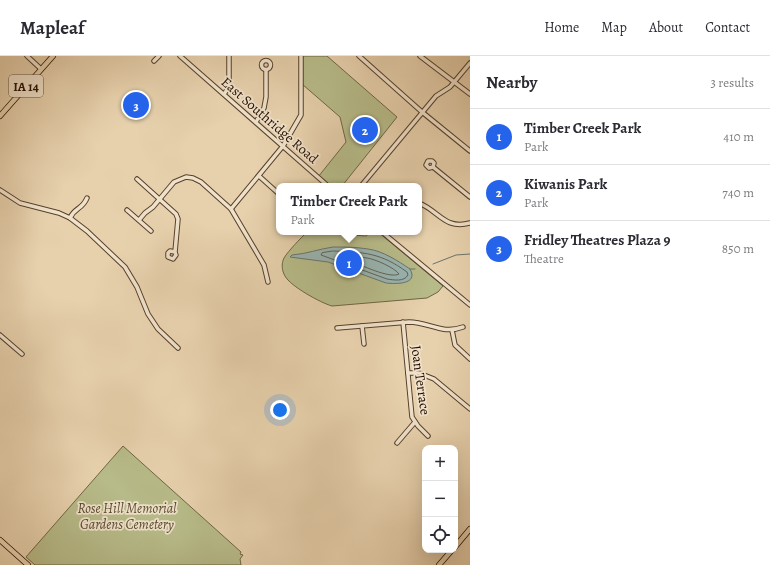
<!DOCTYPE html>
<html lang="en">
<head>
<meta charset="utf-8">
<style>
  :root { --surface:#fff; --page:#f7f7f7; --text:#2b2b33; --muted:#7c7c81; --line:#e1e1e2; --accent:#2563eb }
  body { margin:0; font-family:Alegreya,serif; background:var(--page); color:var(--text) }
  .controls { position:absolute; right:12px; bottom:12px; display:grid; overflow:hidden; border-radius:8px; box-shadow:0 4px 16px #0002 }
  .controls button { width:36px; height:36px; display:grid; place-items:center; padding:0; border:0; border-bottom:1px solid var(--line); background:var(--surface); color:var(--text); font:20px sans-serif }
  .you { position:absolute; left:280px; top:354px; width:14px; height:14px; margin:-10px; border:3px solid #fff; border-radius:50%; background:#1a73e8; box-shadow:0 0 0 6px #1a73e833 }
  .badge { display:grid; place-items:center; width:26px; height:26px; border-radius:50%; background:var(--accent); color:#fff; font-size:13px; font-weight:700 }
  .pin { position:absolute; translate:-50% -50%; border:2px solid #fff; box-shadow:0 1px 4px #0006 }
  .popup { position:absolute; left:276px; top:127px; width:146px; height:52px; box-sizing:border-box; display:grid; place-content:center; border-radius:8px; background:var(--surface); filter:drop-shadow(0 1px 3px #0005); font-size:13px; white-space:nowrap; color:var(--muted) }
  .popup b { font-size:15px; color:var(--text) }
  .popup::after { content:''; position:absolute; left:50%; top:100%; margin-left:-8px; border:8px solid transparent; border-top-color:var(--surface) }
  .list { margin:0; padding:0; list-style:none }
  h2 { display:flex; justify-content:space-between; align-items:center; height:52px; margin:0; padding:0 16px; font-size:17px }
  h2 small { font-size:13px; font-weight:400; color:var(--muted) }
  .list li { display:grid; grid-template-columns:26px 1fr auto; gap:12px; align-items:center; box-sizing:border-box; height:56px; padding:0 16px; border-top:1px solid var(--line) }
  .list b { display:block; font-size:15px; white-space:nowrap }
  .list p { margin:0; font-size:13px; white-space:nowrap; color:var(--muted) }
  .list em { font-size:13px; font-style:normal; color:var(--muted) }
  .icon { flex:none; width:22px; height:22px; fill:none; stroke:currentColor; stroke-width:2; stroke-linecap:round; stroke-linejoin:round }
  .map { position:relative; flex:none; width:470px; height:509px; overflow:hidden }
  header { display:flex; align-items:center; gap:24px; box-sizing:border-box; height:56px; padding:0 20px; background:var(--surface); border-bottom:1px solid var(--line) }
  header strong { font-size:19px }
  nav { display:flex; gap:22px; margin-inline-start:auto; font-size:14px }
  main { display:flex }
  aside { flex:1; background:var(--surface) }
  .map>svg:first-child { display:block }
  .green { fill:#b7bb89; stroke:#6f6544 }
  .water { fill:#98b5b2; stroke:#6b736b }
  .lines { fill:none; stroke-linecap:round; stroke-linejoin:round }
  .shore { stroke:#606259; stroke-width:1 }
  .stream { stroke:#6b736b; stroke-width:1 }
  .minor-casing { stroke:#57402b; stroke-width:5.5 }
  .major-casing { stroke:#270f00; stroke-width:6 }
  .minor { stroke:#efe1ca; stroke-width:3.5 }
  .major { stroke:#e7d1ad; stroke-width:4.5 }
  .labels { text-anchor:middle; stroke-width:3.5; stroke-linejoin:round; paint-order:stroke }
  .shield { fill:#efe1ca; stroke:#634e3d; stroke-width:1 }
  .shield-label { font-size:13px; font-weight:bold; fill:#270f00 }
  .street-label { font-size:14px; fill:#270f00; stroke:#efe1ca }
  .park-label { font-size:14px; font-style:italic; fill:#594b30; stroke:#efe1ca }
</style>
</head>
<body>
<header>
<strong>Mapleaf</strong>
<nav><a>Home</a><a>Map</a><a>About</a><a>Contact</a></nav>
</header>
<main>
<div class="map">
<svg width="470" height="509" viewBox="0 0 470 509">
  <rect width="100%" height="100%" fill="#e7d1ad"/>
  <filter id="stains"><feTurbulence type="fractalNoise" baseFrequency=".005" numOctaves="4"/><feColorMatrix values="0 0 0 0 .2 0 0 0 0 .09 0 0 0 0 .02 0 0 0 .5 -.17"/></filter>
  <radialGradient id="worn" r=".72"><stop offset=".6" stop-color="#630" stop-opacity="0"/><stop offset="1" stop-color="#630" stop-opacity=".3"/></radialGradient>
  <!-- green -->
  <g class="green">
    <polygon points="301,0 327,0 397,61 342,130 328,130 318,121 346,86 340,61 302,28"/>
    <path d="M307,176H349L353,179L366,180L371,176H378L443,230L438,236L427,242L332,250C321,247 290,230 285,220C282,215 281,208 284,202C289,194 300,183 307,176Z"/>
    <polygon points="123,390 241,496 240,498 243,499 240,503 241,509 35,509 26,501"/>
  </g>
  <!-- water -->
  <path class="water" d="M333,191C344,191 356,191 368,193C383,195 398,205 410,213C419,229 395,228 386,227L328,206L290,201L292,199C306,198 319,193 333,191Z"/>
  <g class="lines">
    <!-- shore -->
    <g class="shore">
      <path d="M333,195C364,196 381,197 407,216L408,219C404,226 394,224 387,223L321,199L322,197Z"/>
      <path d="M351,201C356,201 362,201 367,202C375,203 395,212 399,218C390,223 360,209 350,204L349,202Z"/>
    </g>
    <!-- stream -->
    <g class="stream">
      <polyline points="433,208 456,199 470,198"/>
      <polyline points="410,213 415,213"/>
    </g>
    <defs>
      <g id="minor">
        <polyline points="27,0 41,13"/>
        <polyline points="180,0 328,130"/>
        <polyline points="359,0 422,56 470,95"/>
        <polyline points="420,0 470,38"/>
        <circle cx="266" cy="9" r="4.5"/>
        <polyline points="154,5 159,0"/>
        <polyline points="224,38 229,31 229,0"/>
        <polyline points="256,66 264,52 266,41 266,14"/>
        <polyline points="433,111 429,112 426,109 428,105 432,105 434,107 433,111 470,141"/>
        <polyline points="259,120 279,138"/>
        <polyline points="137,123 176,158 178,163 175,196 176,199 173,203 168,201 168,197 170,195 175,196"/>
        <polyline points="361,130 436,40 450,31 470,7"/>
        <polyline points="0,134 20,147 59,157 70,162 87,175 125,211 137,231 148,258 158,273 178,292"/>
        <path d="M419,147C439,155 445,174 470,167"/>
        <polyline points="231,153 283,90 301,59 301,0"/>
        <polyline points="127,154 151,175"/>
        <path d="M70,162C75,151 82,154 87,142"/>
        <polyline points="139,164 145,157 153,151 174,126 186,121 193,122 201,126 231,153 264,209 268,226"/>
        <polyline points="382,176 470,249"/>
        <polyline points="403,266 412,361 418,370 428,380"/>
        <polyline points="362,270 364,288"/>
        <path d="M337,272L409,266C429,266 442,279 463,271"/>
        <polyline points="452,274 455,289 470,303"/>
        <polyline points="0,279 22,298"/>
        <polyline points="408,317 419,317 434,323 470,353"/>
        <polyline points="397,387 415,366"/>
      </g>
      <g id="major">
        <polyline points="0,60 53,0"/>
        <polyline points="0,484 28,509"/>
        <polyline points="455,491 470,473"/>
        <polyline points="439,509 452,494"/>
      </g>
    </defs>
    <!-- minor casing -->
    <use href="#minor" class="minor-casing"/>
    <!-- major casing -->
    <use href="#major" class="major-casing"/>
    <!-- minor -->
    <use href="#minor" class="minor"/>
    <!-- major -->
    <use href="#major" class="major"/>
  </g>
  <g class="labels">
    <!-- shield labels -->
    <rect class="shield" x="9" y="19" width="34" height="22" rx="3"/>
    <g class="shield-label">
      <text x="26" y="35">IA 14</text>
    </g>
    <!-- street labels -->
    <g class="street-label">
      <text transform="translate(270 64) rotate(41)" y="5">East Southridge Road</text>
      <text transform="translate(421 324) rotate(82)" y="5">Joan Terrace</text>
    </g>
    <!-- park labels -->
    <g class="park-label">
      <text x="127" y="457">Rose Hill Memorial<tspan x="127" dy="16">Gardens Cemetery</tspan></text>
    </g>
  </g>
  <rect width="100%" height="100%" filter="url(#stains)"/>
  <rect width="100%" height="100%" fill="url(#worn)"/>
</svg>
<div class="controls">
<button>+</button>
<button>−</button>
<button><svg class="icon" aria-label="locate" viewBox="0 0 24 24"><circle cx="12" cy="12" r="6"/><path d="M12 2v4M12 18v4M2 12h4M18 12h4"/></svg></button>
</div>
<div class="you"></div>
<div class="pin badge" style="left:349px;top:207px">1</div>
<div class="popup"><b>Timber Creek Park</b>Park</div>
<div class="pin badge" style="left:365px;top:74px">2</div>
<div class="pin badge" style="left:136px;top:49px">3</div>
</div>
<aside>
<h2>Nearby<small>3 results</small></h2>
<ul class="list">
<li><span class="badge">1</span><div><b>Timber Creek Park</b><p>Park</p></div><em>410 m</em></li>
<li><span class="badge">2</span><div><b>Kiwanis Park</b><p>Park</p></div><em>740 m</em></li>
<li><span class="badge">3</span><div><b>Fridley Theatres Plaza 9</b><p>Theatre</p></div><em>850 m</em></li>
</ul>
</aside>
</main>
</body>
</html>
